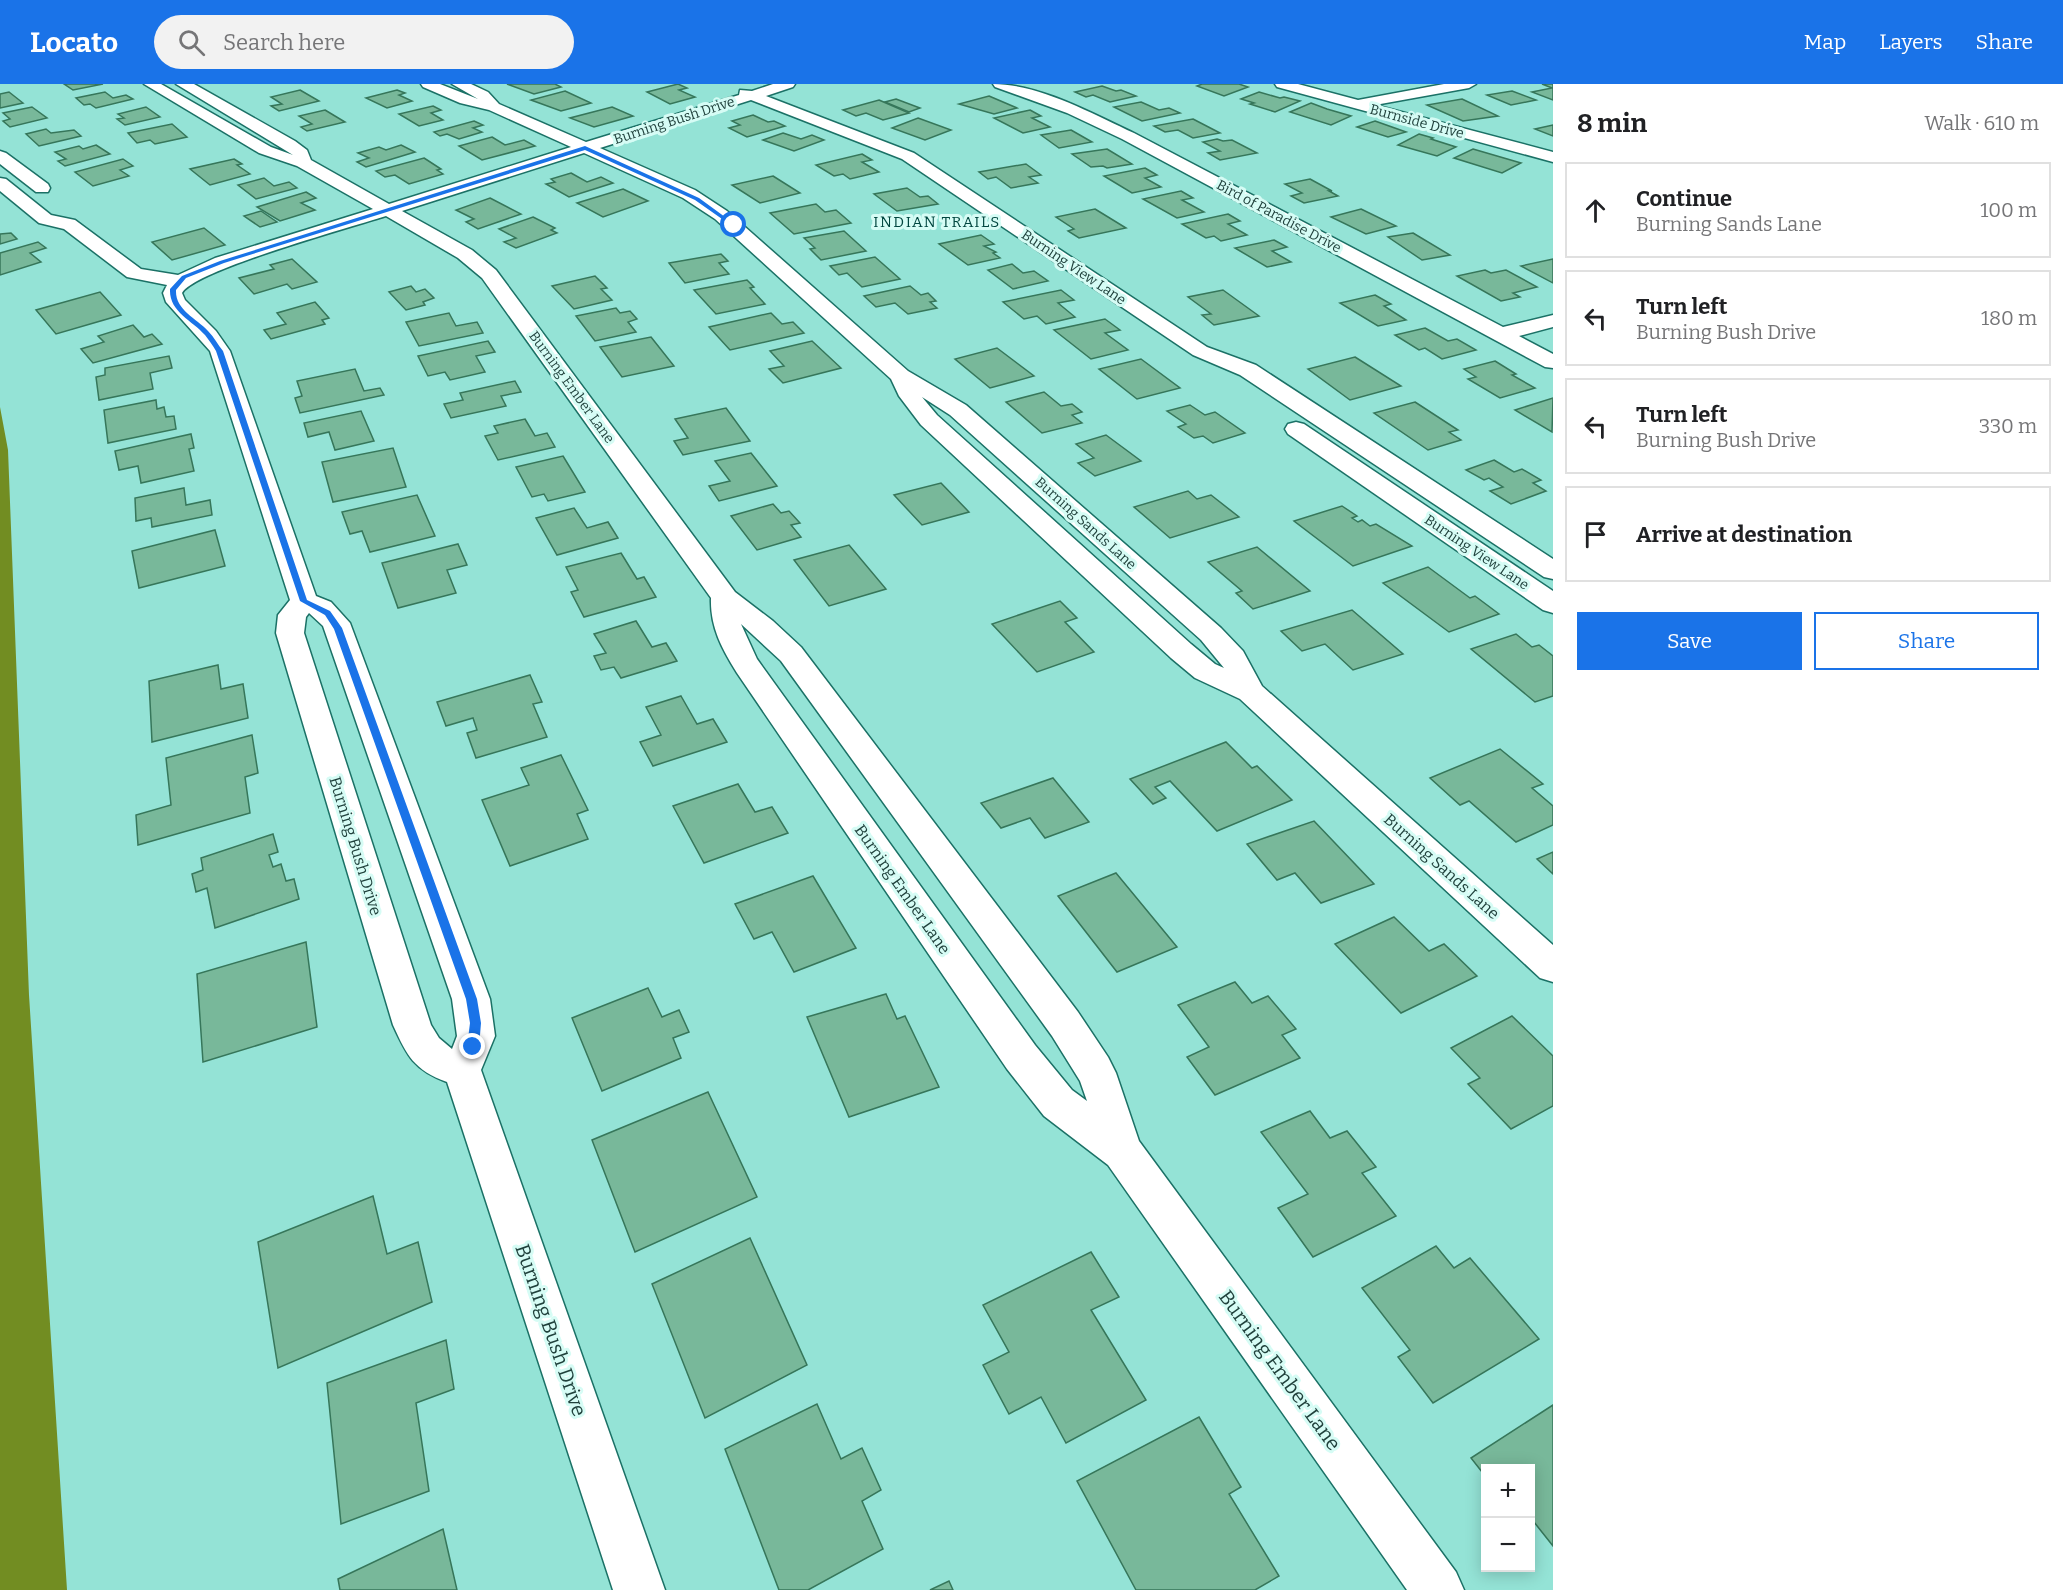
<!DOCTYPE html>
<html lang="en">
<head>
<meta charset="utf-8">
<style>
  :root { --surface:#fff; --page:#f2f2f2; --text:#202124; --muted:#757577; --line:#e0e0e0; --accent:#1a73e8 }
  body { margin:0; font-family:Bitter,serif; background:var(--page); color:var(--text) }
  .controls { position:absolute; right:18px; bottom:18px; display:grid; overflow:hidden; border-radius:0px; box-shadow:0 3px 15px #0003 }
  .controls button { width:54px; height:54px; display:grid; place-items:center; padding:0; border:0; border-bottom:2px solid var(--line); background:var(--surface); color:var(--text); font:30px sans-serif }
  .stop { position:absolute; width:18px; height:18px; margin:-14px; border:4px solid #1a73e8; border-radius:50%; background:#fff }
  .stop.end { background:#1a73e8; border-color:#fff; box-shadow:0 2px 6px #0008 }
  .list { margin:0; padding:0; list-style:none }
  h2 { display:flex; justify-content:space-between; align-items:center; height:78px; margin:0; padding:0 24px; font-size:26px }
  h2 small { font-size:20px; font-weight:400; color:var(--muted) }
  .list li { display:grid; grid-template-columns:39px 1fr auto; gap:18px; align-items:center; box-sizing:border-box; height:96px; margin:0 12px 12px; padding:0 12px; border:2px solid var(--line); border-radius:0px }
  .list b { display:block; font-size:22px; white-space:nowrap }
  .list p { margin:0; font-size:20px; white-space:nowrap; color:var(--muted) }
  .list em { font-size:20px; font-style:normal; color:var(--muted) }
  .actions { display:flex; gap:12px; padding:18px 24px }
  .actions a { flex:1; padding:14px 0; border:2px solid var(--accent); border-radius:0px; text-align:center; font-size:21px; color:var(--accent) }
  .actions .main { background:var(--accent); color:#fff }
  .icon { flex:none; width:33px; height:33px; fill:none; stroke:currentColor; stroke-width:2; stroke-linecap:round; stroke-linejoin:round }
  .map { position:relative; flex:none; width:1553px; height:1506px; overflow:hidden }
  header { display:flex; align-items:center; gap:36px; box-sizing:border-box; height:84px; padding:0 30px; background:var(--accent); color:#fff }
  header strong { font-size:28px }
  nav { display:flex; gap:33px; margin-inline-start:auto; font-size:21px }
  .search { width:420px; height:54px; background:var(--page); display:flex; align-items:center; gap:15px; box-sizing:border-box; padding:0 21px; border-radius:33px; color:var(--muted); font-size:22px }
  main { display:flex }
  aside { flex:1; background:var(--surface) }
  .map>svg:first-child { display:block }
  .water { fill:#728d22 }
  .building { fill:#78b89a; stroke:#36765a; stroke-width:1.5 }
  .lines { fill:none; stroke-linecap:round; stroke-linejoin:round }
  .minor-casing { stroke:#1b7166; stroke-width:3 }
  .minor { fill:#fff; fill-rule:evenodd }
  .route { fill:#1a73e8 }
  .labels { text-anchor:middle; stroke-width:6; stroke-linejoin:round; paint-order:stroke }
  .far-street-label { font-size:14px; fill:#20413c; stroke:#d6fcf5 }
  .far-neighbourhood-label { font-size:15px; letter-spacing:1.5px; fill:#00463f; stroke:#d6fcf5 }
  .street-label { font-size:16px; fill:#20413c; stroke:#d6fcf5 }
  .near-street-label { font-size:20px; fill:#20413c; stroke:#d6fcf5 }
</style>
</head>
<body>
<header>
<strong>Locato</strong>
<div class="search"><svg class="icon" aria-label="search" viewBox="0 0 24 24"><circle cx="10" cy="10" r="6"/><path d="M15 15l6 6"/></svg>Search here</div>
<nav><a>Map</a><a>Layers</a><a>Share</a></nav>
</header>
<main>
<div class="map">
<svg width="1553" height="1506" viewBox="0 0 1553 1506">
  <rect width="100%" height="100%" fill="#94e3d6"/>
  <!-- water -->
  <polygon class="water" points="0,323 8,366 29,911 67,1506 0,1506"/>
  <!-- building -->
  <g class="building">
    <polygon points="64,0 103,0 73,6"/>
    <polygon points="507,0 555,0 561,3 534,10"/>
    <polygon points="678,0 687,4 679,6 695,13 670,20 647,8"/>
    <polygon points="1202,0 1239,0 1248,3 1224,12 1197,2"/>
    <polygon points="1542,0 1553,0 1553,16 1532,8 1552,4"/>
    <polygon points="1102,2 1116,7 1121,6 1136,12 1110,18 1093,11 1086,13 1075,8"/>
    <polygon points="300,6 319,17 279,27 271,22 282,20 271,13"/>
    <polygon points="397,6 405,9 399,11 412,17 387,24 366,14"/>
    <polygon points="565,7 591,19 561,27 531,16"/>
    <polygon points="1512,7 1536,16 1511,21 1487,11"/>
    <polygon points="9,8 23,19 0,24 0,10"/>
    <polygon points="105,8 113,14 126,11 133,15 96,24 90,20 84,21 76,14"/>
    <polygon points="1259,8 1280,14 1284,13 1300,17 1275,28 1250,20 1254,19 1241,15"/>
    <polygon points="989,12 1017,24 994,30 959,20"/>
    <polygon points="896,15 920,24 909,28 885,18"/>
    <polygon points="1462,15 1498,32 1463,37 1427,21"/>
    <polygon points="879,16 909,29 883,36 866,29 856,32 843,26"/>
    <polygon points="1141,18 1159,26 1169,24 1180,29 1142,37 1114,23"/>
    <polygon points="1311,19 1327,25 1351,32 1331,41 1290,28"/>
    <polygon points="433,22 441,26 431,29 443,36 419,42 399,30"/>
    <polygon points="32,23 47,34 10,43 3,37 10,35 3,29"/>
    <polygon points="146,23 160,33 125,41 117,35 124,34 118,30"/>
    <polygon points="612,23 633,32 594,43 570,34"/>
    <polygon points="325,26 345,38 307,47 301,43 312,40 299,32"/>
    <polygon points="1030,26 1041,32 1032,34 1050,43 1023,49 994,34"/>
    <polygon points="753,31 768,38 774,37 785,42 747,53 729,44 740,41 732,37"/>
    <polygon points="918,34 951,46 925,56 892,44"/>
    <polygon points="1193,35 1220,49 1193,54 1178,46 1165,48 1154,42"/>
    <polygon points="474,37 483,41 473,44 482,48 459,55 447,50 440,52 434,48"/>
    <polygon points="1375,37 1406,48 1388,53 1357,43"/>
    <polygon points="172,40 187,53 155,60 150,56 137,59 128,49"/>
    <polygon points="1553,41 1553,52 1535,45"/>
    <polygon points="46,45 51,49 74,46 81,52 39,62 26,50"/>
    <polygon points="1071,46 1092,58 1059,64 1041,51"/>
    <polygon points="783,49 801,55 812,51 824,56 794,67 763,56"/>
    <polygon points="1419,50 1433,54 1431,55 1456,63 1437,72 1398,61"/>
    <polygon points="492,53 505,61 524,56 535,62 482,76 459,62"/>
    <polygon points="1217,55 1223,57 1232,56 1257,69 1220,76 1208,69 1220,67 1203,58"/>
    <polygon points="96,61 110,70 65,82 58,77 66,75 55,68 79,62 83,65"/>
    <polygon points="401,61 415,68 366,83 357,78 369,74 358,69 379,63 386,66"/>
    <polygon points="1107,65 1132,80 1107,84 1103,82 1091,83 1072,70"/>
    <polygon points="1473,65 1521,79 1502,89 1454,74"/>
    <polygon points="862,70 872,76 862,78 879,88 850,95 843,90 834,92 816,81"/>
    <polygon points="424,74 441,85 437,86 443,90 409,100 395,91 385,93 376,87"/>
    <polygon points="123,75 133,82 120,86 129,92 93,102 75,88"/>
    <polygon points="234,75 242,80 237,81 250,90 210,101 190,85"/>
    <polygon points="1026,80 1041,91 1029,93 1038,99 1011,104 996,93 988,95 979,88"/>
    <polygon points="1145,84 1157,91 1145,94 1161,103 1132,109 1104,92"/>
    <polygon points="571,89 587,98 601,93 613,99 569,113 546,100 555,98 551,95"/>
    <polygon points="773,92 800,109 760,119 732,101"/>
    <polygon points="264,94 274,102 289,98 297,104 256,115 238,101"/>
    <polygon points="1310,95 1332,107 1329,107 1338,112 1304,119 1291,112 1302,109 1285,100"/>
    <polygon points="907,104 920,113 928,112 938,120 897,127 874,110"/>
    <polygon points="623,105 648,117 603,133 577,119"/>
    <polygon points="1181,107 1193,114 1182,116 1204,128 1177,134 1143,115"/>
    <polygon points="306,108 316,114 301,119 315,126 280,137 257,123"/>
    <polygon points="490,114 521,130 478,145 466,138 474,135 456,126"/>
    <polygon points="816,120 825,128 836,126 851,139 794,150 770,129"/>
    <polygon points="1095,125 1126,144 1079,154 1068,147 1074,145 1056,133"/>
    <polygon points="1361,125 1396,142 1366,150 1331,133"/>
    <polygon points="261,127 277,138 260,143 244,132"/>
    <polygon points="1228,130 1240,137 1228,140 1247,151 1221,157 1214,152 1206,154 1182,140"/>
    <polygon points="533,133 555,144 551,146 557,149 516,164 504,158 516,154 499,145"/>
    <polygon points="204,144 225,161 172,176 152,158"/>
    <polygon points="844,147 866,167 821,176 810,165 815,164 804,154"/>
    <polygon points="11,149 17,155 0,160 0,150"/>
    <polygon points="1413,149 1450,171 1422,176 1388,153"/>
    <polygon points="981,151 994,160 984,162 996,168 993,169 1000,174 968,181 939,160"/>
    <polygon points="1274,156 1287,163 1272,167 1291,178 1267,183 1235,164"/>
    <polygon points="38,158 46,164 30,169 41,178 0,191 0,169"/>
    <polygon points="721,170 728,177 719,179 729,190 685,199 669,179"/>
    <polygon points="875,173 900,195 862,203 847,189 839,191 830,182"/>
    <polygon points="292,175 317,198 292,205 287,200 254,210 239,194 274,185 270,181"/>
    <polygon points="1553,175 1553,199 1521,182"/>
    <polygon points="1012,180 1023,189 1034,187 1048,197 1013,205 988,186"/>
    <polygon points="1485,186 1491,189 1506,186 1537,203 1513,209 1520,213 1501,217 1457,192"/>
    <polygon points="595,192 607,204 601,205 612,216 574,225 552,202"/>
    <polygon points="747,196 754,203 750,204 765,220 716,230 694,206"/>
    <polygon points="411,202 416,208 425,205 434,214 423,218 425,221 406,226 389,208"/>
    <polygon points="910,202 921,211 928,209 936,217 930,218 937,224 908,230 895,219 876,223 864,212"/>
    <polygon points="1061,206 1074,216 1058,219 1075,233 1046,240 1037,232 1024,235 1003,218"/>
    <polygon points="1223,206 1259,232 1214,241 1202,231 1211,230 1188,213"/>
    <polygon points="100,208 121,231 56,250 36,226"/>
    <polygon points="1375,211 1391,220 1384,222 1406,236 1378,242 1340,219"/>
    <polygon points="315,218 329,234 322,236 325,240 271,255 264,246 286,240 277,229"/>
    <polygon points="616,224 620,229 630,227 637,235 628,238 636,248 595,257 576,232"/>
    <polygon points="449,229 456,242 477,238 483,249 419,262 406,238"/>
    <polygon points="771,229 782,240 793,238 804,249 730,266 709,243"/>
    <polygon points="1105,235 1120,246 1105,249 1128,266 1091,275 1054,246"/>
    <polygon points="133,241 144,253 152,250 162,260 93,279 81,265 104,258 98,252"/>
    <polygon points="1425,244 1448,257 1457,255 1476,266 1442,275 1425,264 1419,266 1395,251"/>
    <polygon points="651,253 674,282 622,293 600,263"/>
    <polygon points="488,257 495,268 476,272 485,288 450,296 445,288 428,292 418,272"/>
    <polygon points="812,257 841,284 783,299 769,285 784,282 770,267"/>
    <polygon points="997,264 1034,292 990,304 955,275"/>
    <polygon points="169,272 172,284 150,289 153,305 99,316 96,293 105,291 105,284"/>
    <polygon points="1355,273 1401,302 1350,316 1308,285"/>
    <polygon points="1141,275 1180,304 1137,315 1099,285"/>
    <polygon points="1495,277 1516,290 1512,291 1535,304 1500,314 1468,295 1476,293 1464,285"/>
    <polygon points="355,285 364,307 380,304 384,311 300,329 295,314 302,312 297,297"/>
    <polygon points="515,297 521,308 501,312 506,322 451,334 444,320 463,316 460,309"/>
    <polygon points="1044,308 1061,322 1072,320 1082,328 1072,331 1082,339 1042,349 1006,318"/>
    <polygon points="1553,314 1552,348 1515,326"/>
    <polygon points="156,316 157,325 164,323 166,333 174,332 176,345 108,359 104,326"/>
    <polygon points="1415,318 1458,346 1449,348 1461,356 1428,366 1374,329"/>
    <polygon points="1190,321 1205,331 1215,328 1245,349 1213,359 1203,352 1194,354 1178,343 1186,340 1167,327"/>
    <polygon points="726,324 750,357 683,371 674,357 688,354 675,335"/>
    <polygon points="361,327 374,357 335,366 329,348 308,353 304,339"/>
    <polygon points="525,335 535,352 547,349 555,363 498,376 485,352 498,349 494,342"/>
    <polygon points="191,350 194,364 189,365 194,387 141,399 138,382 119,386 115,367"/>
    <polygon points="1106,351 1141,377 1095,392 1078,379 1094,374 1076,360"/>
    <polygon points="393,364 406,403 333,418 322,378"/>
    <polygon points="751,369 777,402 719,417 709,402 730,397 715,377"/>
    <polygon points="563,372 585,408 548,417 544,410 532,413 516,383"/>
    <polygon points="1494,376 1514,388 1522,385 1541,396 1533,399 1546,407 1511,420 1490,407 1503,403 1489,394 1484,396 1466,386"/>
    <polygon points="941,399 969,428 922,441 894,411"/>
    <polygon points="184,404 186,421 210,416 212,431 152,443 151,434 136,437 135,414"/>
    <polygon points="1188,407 1197,415 1211,411 1239,433 1170,454 1134,423"/>
    <polygon points="417,411 435,452 370,468 362,447 350,450 342,428"/>
    <polygon points="773,420 781,429 789,427 800,439 791,441 801,453 757,466 731,432"/>
    <polygon points="1342,422 1357,432 1352,434 1358,438 1362,436 1370,442 1376,440 1412,462 1353,482 1294,437"/>
    <polygon points="574,424 587,444 608,438 618,454 557,471 536,434"/>
    <polygon points="215,446 225,482 139,504 132,467"/>
    <polygon points="458,460 467,481 447,486 456,509 398,524 382,479"/>
    <polygon points="849,461 886,505 829,522 794,476"/>
    <polygon points="1257,463 1310,507 1253,525 1236,509 1242,507 1208,478"/>
    <polygon points="621,469 637,495 644,493 656,513 584,533 571,508 578,506 566,483"/>
    <polygon points="1428,483 1470,514 1475,512 1499,530 1449,548 1383,499"/>
    <polygon points="1060,517 1077,534 1065,538 1094,568 1037,588 992,540"/>
    <polygon points="1352,526 1403,570 1353,586 1325,560 1302,567 1281,547"/>
    <polygon points="636,537 652,563 666,559 677,577 621,594 614,583 601,586 594,572 606,569 594,550"/>
    <polygon points="1516,550 1532,563 1539,561 1553,572 1553,612 1535,618 1471,565"/>
    <polygon points="218,581 221,605 243,600 248,634 152,658 149,597"/>
    <polygon points="530,591 542,618 533,620 547,653 476,674 467,649 477,646 473,634 446,642 437,618"/>
    <polygon points="681,612 697,640 713,635 727,658 653,682 640,658 661,651 646,623"/>
    <polygon points="252,651 258,689 245,693 250,729 138,761 136,731 171,721 166,674"/>
    <polygon points="1226,658 1252,684 1257,682 1292,716 1217,747 1170,697 1155,703 1166,714 1153,720 1130,695"/>
    <polygon points="1500,665 1543,700 1532,704 1553,722 1553,741 1516,758 1469,717 1460,721 1430,694"/>
    <polygon points="561,671 588,726 577,730 588,755 510,782 482,716 529,701 521,684"/>
    <polygon points="1053,694 1089,738 1045,754 1030,734 1001,744 981,719"/>
    <polygon points="738,700 755,728 772,723 788,749 704,779 673,722"/>
    <polygon points="1314,737 1374,800 1321,819 1295,789 1277,796 1247,760"/>
    <polygon points="273,750 278,768 269,771 273,783 281,780 286,797 294,795 299,815 215,844 207,804 196,808 192,790 203,786 201,774"/>
    <polygon points="1553,768 1553,790 1537,775"/>
    <polygon points="1116,789 1177,863 1117,888 1058,812"/>
    <polygon points="813,792 856,864 794,888 772,848 754,855 735,820"/>
    <polygon points="1394,833 1429,867 1444,860 1477,892 1401,929 1335,860"/>
    <polygon points="306,858 317,943 203,978 197,890"/>
    <polygon points="1235,898 1252,919 1268,912 1296,945 1282,951 1300,974 1215,1011 1187,973 1209,963 1178,921"/>
    <polygon points="648,904 662,933 679,926 689,948 673,954 681,974 602,1007 572,934"/>
    <polygon points="886,910 897,935 905,932 939,1003 849,1033 807,933"/>
    <polygon points="1512,932 1553,972 1553,1022 1511,1045 1468,1000 1480,994 1451,964"/>
    <polygon points="708,1008 757,1113 635,1168 592,1056"/>
    <polygon points="1310,1027 1330,1054 1347,1047 1376,1083 1362,1089 1396,1132 1313,1173 1278,1124 1308,1110 1261,1048"/>
    <polygon points="373,1112 387,1170 418,1158 432,1218 278,1284 258,1158"/>
    <polygon points="750,1154 807,1281 705,1334 652,1200"/>
    <polygon points="1436,1162 1454,1184 1470,1174 1539,1255 1433,1319 1398,1273 1410,1266 1362,1204"/>
    <polygon points="1091,1168 1119,1213 1091,1226 1146,1316 1066,1359 1041,1313 1009,1330 983,1281 1009,1268 983,1221"/>
    <polygon points="446,1256 454,1305 416,1319 429,1407 341,1440 327,1299"/>
    <polygon points="817,1320 841,1375 862,1364 881,1406 862,1417 883,1465 808,1506 779,1506 725,1365"/>
    <polygon points="1553,1321 1553,1462 1530,1433 1530,1384 1486,1384 1486,1393 1471,1374"/>
    <polygon points="1199,1333 1241,1403 1229,1410 1279,1492 1255,1506 1136,1506 1077,1397"/>
    <polygon points="443,1445 457,1506 340,1506 338,1495"/>
    <polygon points="949,1497 953,1506 930,1506"/>
  </g>
  <g class="lines">
    <defs>
      <g id="minor">
        <path d="M144,0H161L271,63L293,71L176,0H194L295,57L307,66L311,76L389,120L571,63L489,26L460,19L423,3L421,0H440L478,15L452,0H471L488,8L499,20L586,58L739,11L740,6L752,7L773,0H795L793,3L766,12L914,69L1207,263L1256,281L1553,475V495L1544,493L1240,291L1193,271L902,75L751,16L600,64L695,106L727,127L908,287L966,321L1221,544L1243,567L1262,602L1553,861V898L1540,894L1240,615L1195,594L1171,574L921,341L899,312L891,295L715,135L683,114L584,69L402,127L472,166L496,186L735,508L773,537L801,563L1078,928L1108,973L1116,989L1139,1057L1456,1488L1464,1506H1407L1108,1081L1044,1032L1007,985L737,589C722,565 710,543 711,514L482,194L458,174L386,132C352,143 195,186 182,209L185,216L216,247L230,267L316,512L331,518L350,539L490,915L495,952L481,986L665,1506H613L447,998C414,986 407,972 393,941L276,549L278,531L290,516L210,267L166,218L163,209L167,201L127,193L64,145L39,139L0,107V94L6,95L51,131L75,136L141,185L178,191L215,174L373,125L297,82L259,69ZM922,313L950,331L1201,556L1224,584L1215,580L1191,560L937,331ZM309,529L323,542L452,915L457,952L452,965L439,954L431,941L304,549L306,533ZM741,540L781,577L1052,952L1080,997L1087,1017L1072,1006L1035,961L757,575Z"/>
        <path d="M993,0C1039,0 1091,29 1134,49L1503,243L1553,231V243L1519,252L1553,270V284L1545,283L1122,55L1067,29L995,3Z"/>
        <polygon points="1275,0 1298,0 1358,16 1444,0 1476,0 1469,4 1375,21 1553,68 1553,78 1277,3"/>
        <polygon points="0,67 6,69 48,100 50,104 48,108 36,108 0,80"/>
        <polygon points="1296,338 1304,340 1553,507 1553,529 1543,526 1288,350 1285,345 1288,340"/>
      </g>
    </defs>
    <!-- minor casing -->
    <use href="#minor" class="minor-casing"/>
    <!-- minor -->
    <use href="#minor" class="minor"/>
  </g>
  <!-- route -->
  <path class="route" d="M585,62L699,114L736,141L732,142L695,116L585,66L224,179L186,194L176,206C175,226 196,234 208,247C214,253 218,261 223,267L307,516L330,527L342,544L477,915L481,939L479,963L473,968L467,963L470,939L466,915L334,545L325,531L300,517L216,267C213,262 209,256 205,251C192,236 169,228 170,205L182,192L220,177Z"/>
  <g class="labels">
    <!-- far-street labels -->
    <g class="far-street-label">
      <text transform="translate(674 36) rotate(-18)" y="5">Burning Bush Drive</text>
      <text transform="translate(1417 37) rotate(15)" y="5">Burnside Drive</text>
      <text transform="translate(1279 132) rotate(28)" y="5">Bird of Paradise Drive</text>
      <text transform="translate(1074 183) rotate(34)" y="5">Burning View Lane</text>
      <text transform="translate(572 303) rotate(54)" y="5">Burning Ember Lane</text>
      <text transform="translate(1086 439) rotate(42)" y="5">Burning Sands Lane</text>
      <text transform="translate(1477 468) rotate(34)" y="5">Burning View Lane</text>
    </g>
    <!-- far-neighbourhood labels -->
    <g class="far-neighbourhood-label">
      <text x="937" y="143">INDIAN TRAILS</text>
    </g>
    <!-- street labels -->
    <g class="street-label">
      <text transform="translate(356 762) rotate(73)" y="6">Burning Bush Drive</text>
      <text transform="translate(1442 782) rotate(42)" y="6">Burning Sands Lane</text>
      <text transform="translate(903 805) rotate(55)" y="6">Burning Ember Lane</text>
    </g>
    <!-- near-street labels -->
    <g class="near-street-label">
      <text transform="translate(551 1246) rotate(71)" y="7">Burning Bush Drive</text>
      <text transform="translate(1280 1286) rotate(54)" y="7">Burning Ember Lane</text>
    </g>
  </g>
</svg>
<div class="controls">
<button>+</button>
<button>−</button>
</div>
<div class="stop" style="left:734px;top:141px"></div>
<div class="stop end" style="left:473px;top:963px"></div>
</div>
<aside>
<h2>8 min<small>Walk · 610 m</small></h2>
<ul class="list">
<li><svg class="icon" aria-label="ahead" viewBox="0 0 24 24"><path d="M12 20V5M6 11l6-6 6 6"/></svg><div><b>Continue</b><p>Burning Sands Lane</p></div><em>100 m</em></li>
<li><svg class="icon" aria-label="left" viewBox="0 0 24 24"><path d="M17 20v-9H6M10 6l-5 5 5 5"/></svg><div><b>Turn left</b><p>Burning Bush Drive</p></div><em>180 m</em></li>
<li><svg class="icon" aria-label="left" viewBox="0 0 24 24"><path d="M17 20v-9H6M10 6l-5 5 5 5"/></svg><div><b>Turn left</b><p>Burning Bush Drive</p></div><em>330 m</em></li>
<li><svg class="icon" aria-label="arrive" viewBox="0 0 24 24"><path d="M6 21V4h12l-3 4 3 4H6"/></svg><div><b>Arrive at destination</b></div></li>
</ul>
<div class="actions"><a class="main">Save</a><a>Share</a></div>
</aside>
</main>
</body>
</html>
